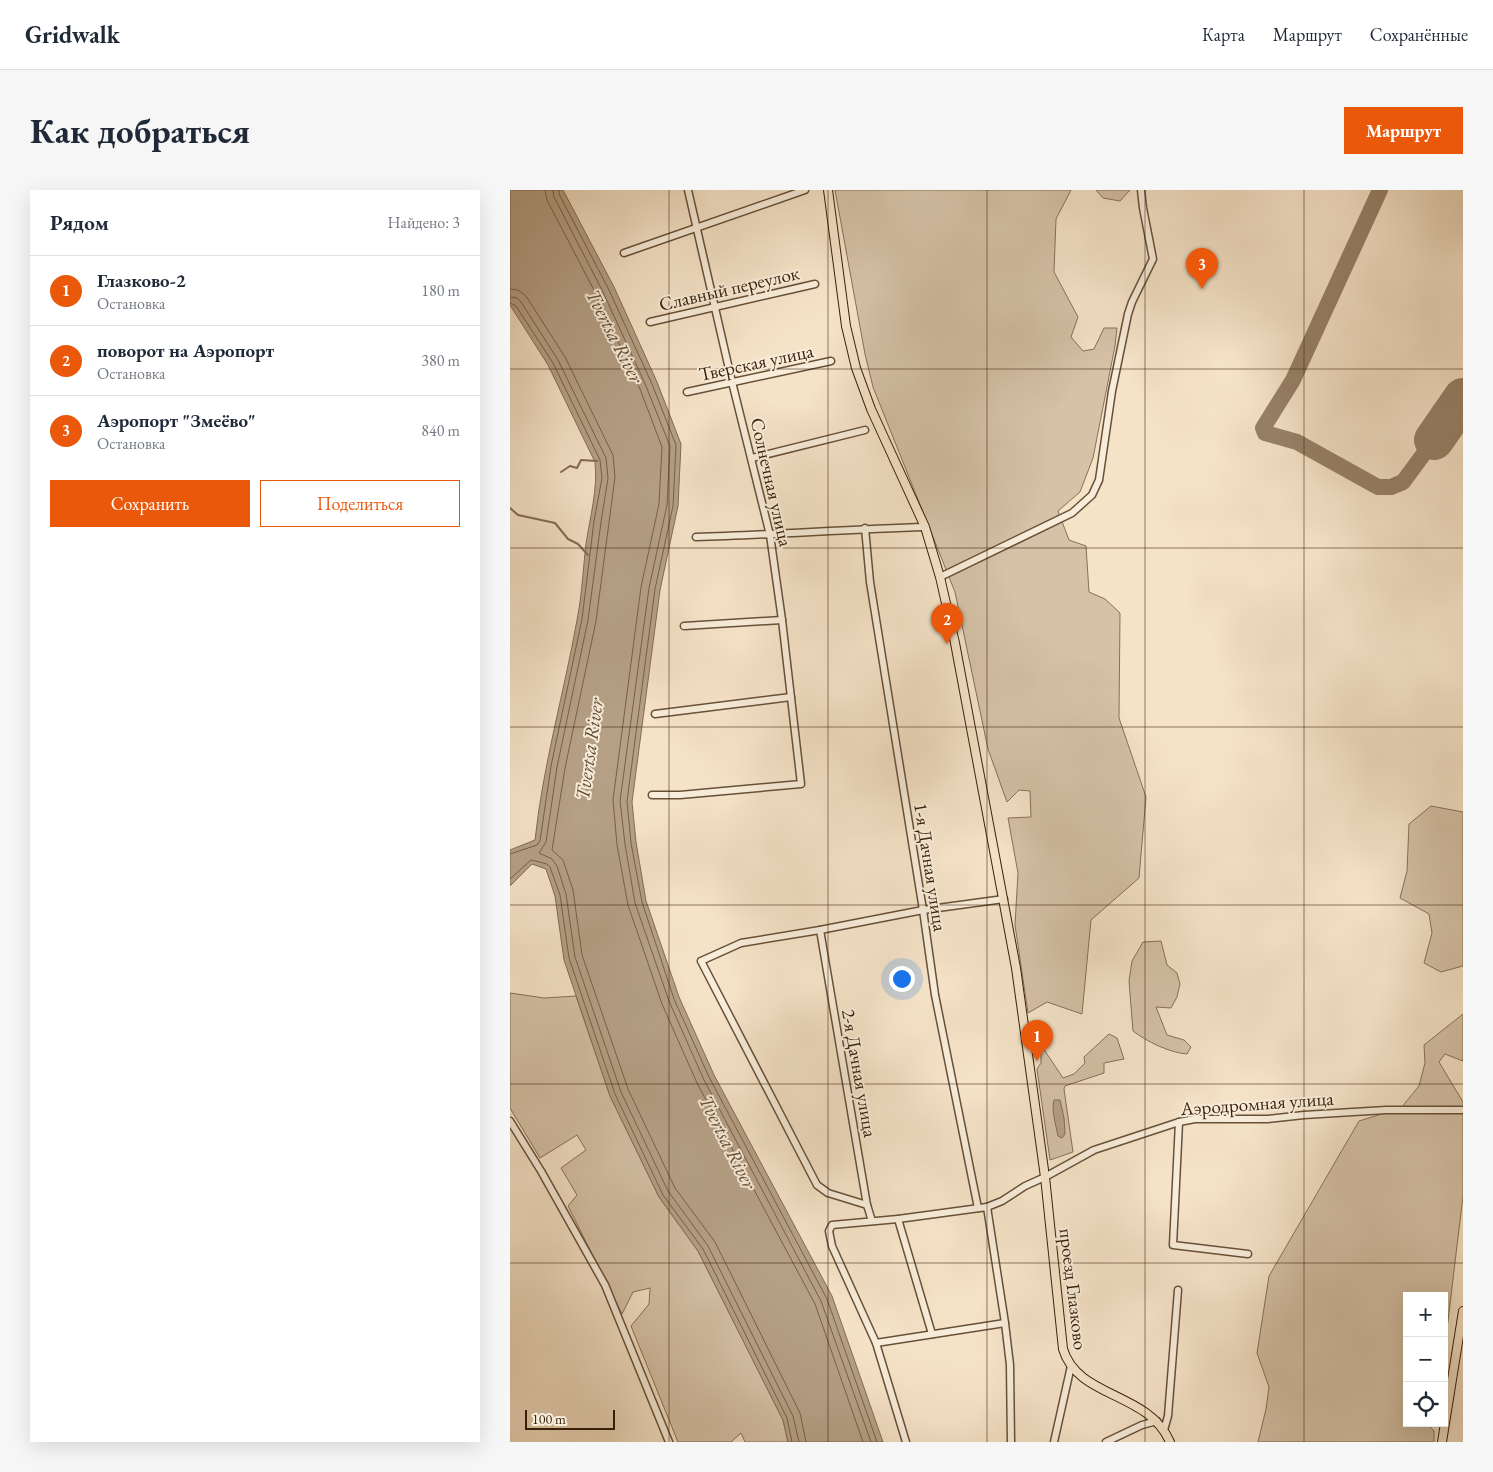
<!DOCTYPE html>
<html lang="ru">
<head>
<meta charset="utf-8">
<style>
  :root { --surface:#fff; --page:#f6f6f7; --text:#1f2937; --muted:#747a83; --line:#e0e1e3; --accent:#ea580c }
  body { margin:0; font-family:"EB Garamond",serif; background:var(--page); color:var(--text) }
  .controls { position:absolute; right:15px; bottom:15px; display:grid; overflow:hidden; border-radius:0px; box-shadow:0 5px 20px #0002 }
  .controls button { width:45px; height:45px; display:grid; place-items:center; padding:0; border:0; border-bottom:1px solid var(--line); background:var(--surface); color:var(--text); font:25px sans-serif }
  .scale { position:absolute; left:15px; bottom:12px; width:90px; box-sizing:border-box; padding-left:5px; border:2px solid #391f07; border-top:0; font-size:14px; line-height:18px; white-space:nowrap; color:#391f07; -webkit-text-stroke:4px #f8eddb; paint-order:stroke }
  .you { position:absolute; left:391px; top:788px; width:18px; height:18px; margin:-12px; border:4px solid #fff; border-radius:50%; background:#1a73e8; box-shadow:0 0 0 8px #1a73e833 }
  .badge { display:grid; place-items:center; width:32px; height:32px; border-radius:50%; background:var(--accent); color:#fff; font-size:16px; font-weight:700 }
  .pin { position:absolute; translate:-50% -41px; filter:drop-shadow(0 1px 2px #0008) }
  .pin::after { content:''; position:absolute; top:26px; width:18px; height:15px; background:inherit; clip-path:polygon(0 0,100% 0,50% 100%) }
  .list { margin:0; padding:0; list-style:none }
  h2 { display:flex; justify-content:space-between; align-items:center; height:65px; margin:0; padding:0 20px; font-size:21px }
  h2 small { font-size:16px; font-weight:400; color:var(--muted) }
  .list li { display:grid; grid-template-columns:32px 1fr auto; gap:15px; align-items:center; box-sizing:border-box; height:70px; padding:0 20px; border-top:1px solid var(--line) }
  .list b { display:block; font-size:19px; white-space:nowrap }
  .list p { margin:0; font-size:16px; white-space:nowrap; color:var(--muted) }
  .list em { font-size:16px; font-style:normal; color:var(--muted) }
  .actions { display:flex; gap:10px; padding:15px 20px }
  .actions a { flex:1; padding:11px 0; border:1px solid var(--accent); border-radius:0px; text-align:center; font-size:18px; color:var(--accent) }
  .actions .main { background:var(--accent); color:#fff }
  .icon { flex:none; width:28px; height:28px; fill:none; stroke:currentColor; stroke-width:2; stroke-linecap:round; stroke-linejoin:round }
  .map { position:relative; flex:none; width:953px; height:1252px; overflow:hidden; border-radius:0px }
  header { display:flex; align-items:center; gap:30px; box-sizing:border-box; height:70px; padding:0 25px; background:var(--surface); border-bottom:1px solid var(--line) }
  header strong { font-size:24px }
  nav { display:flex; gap:28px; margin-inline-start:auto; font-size:18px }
  .intro { display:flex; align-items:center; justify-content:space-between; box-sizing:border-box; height:120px; padding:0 30px }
  h1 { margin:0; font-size:35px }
  .button { padding:12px 22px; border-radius:0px; background:var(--accent); color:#fff; font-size:18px; font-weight:700 }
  main { display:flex; gap:30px; padding:0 30px }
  aside { flex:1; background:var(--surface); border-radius:0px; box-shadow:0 5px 20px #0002 }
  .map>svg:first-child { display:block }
  .green { fill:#d5c2a7; stroke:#877057 }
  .water { fill:#b5a086; stroke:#836c53 }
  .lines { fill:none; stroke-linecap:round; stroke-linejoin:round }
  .shore { stroke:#776046; stroke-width:1 }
  .stream { stroke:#836c53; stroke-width:2 }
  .taxiway { stroke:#978168; stroke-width:16 }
  .runway { stroke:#978168; stroke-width:40 }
  .minor-casing { stroke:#685037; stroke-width:9 }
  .major-casing { stroke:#391f07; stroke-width:10 }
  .minor { stroke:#f8eddb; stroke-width:6 }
  .major { stroke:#f5e3c8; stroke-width:8 }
  .grid { fill:none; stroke:#391f07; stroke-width:1; stroke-opacity:0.55 }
  .labels { text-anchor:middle; stroke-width:4; stroke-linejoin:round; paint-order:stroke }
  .street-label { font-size:19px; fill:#391f07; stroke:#f8eddb }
  .water-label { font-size:20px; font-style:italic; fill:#644c33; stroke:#f8eddb }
</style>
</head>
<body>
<header>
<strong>Gridwalk</strong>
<nav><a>Карта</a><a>Маршрут</a><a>Сохранённые</a></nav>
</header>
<div class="intro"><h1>Как добраться</h1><a class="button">Маршрут</a></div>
<main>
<aside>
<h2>Рядом<small>Найдено: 3</small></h2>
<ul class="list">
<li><span class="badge">1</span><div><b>Глазково-2</b><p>Остановка</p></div><em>180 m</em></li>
<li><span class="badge">2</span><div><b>поворот на Аэропорт</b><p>Остановка</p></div><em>380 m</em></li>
<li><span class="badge">3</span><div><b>Аэропорт &quot;Змеёво&quot;</b><p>Остановка</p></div><em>840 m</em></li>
</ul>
<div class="actions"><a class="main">Сохранить</a><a>Поделиться</a></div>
</aside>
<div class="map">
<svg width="953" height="1252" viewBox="0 0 953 1252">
  <rect width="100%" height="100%" fill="#f5e3c8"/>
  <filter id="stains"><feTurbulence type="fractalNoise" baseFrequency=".004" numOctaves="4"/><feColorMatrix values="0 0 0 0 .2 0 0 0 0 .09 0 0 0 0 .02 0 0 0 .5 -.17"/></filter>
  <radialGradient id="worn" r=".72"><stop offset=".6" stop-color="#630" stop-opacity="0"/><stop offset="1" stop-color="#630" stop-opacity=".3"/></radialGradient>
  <!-- green -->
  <g class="green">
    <polygon points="325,0 561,0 546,29 544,82 568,127 561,147 573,161 584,159 594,138 607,138 605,156 583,268 570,302 548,321 559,350 576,356 579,402 595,409 610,423 609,528 636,607 629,688 581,730 572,824 537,812 518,823 505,735 508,683 498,628 521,627 520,601 509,600 497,612 478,559 445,402 363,197 355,164"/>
    <polygon points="586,0 620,0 610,11 593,8"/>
    <polygon points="921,616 953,622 953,776 931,782 914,773 922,743 919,724 890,708 897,681 899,634"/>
    <path d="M651,751L657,775L667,783L670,794L667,807L661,818L646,817L657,845L674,850L681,857L677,864C660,863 636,851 623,841L619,791L622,771L633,752Z"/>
    <polygon points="0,803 34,808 66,806 100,906 149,1007 188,1061 273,1230 278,1252 235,1252 231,1243 221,1252 168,1252 121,1136 139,1114 140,1098 123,1102 112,1124 58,1016 67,1005 51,978 76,960 67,945 30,968 0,918"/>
    <polygon points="953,824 953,871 935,864 929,872 953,912 953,1006 934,1164 934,1106 897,1106 897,1233 921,1233 919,1236 924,1241 924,1252 748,1252 756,1219 759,1197 747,1163 759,1086 849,931 891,918 909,896 915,873 914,855"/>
    <polygon points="599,844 607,848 614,869 594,873 594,883 555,896 554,899 563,962 540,970 527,879 531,873 531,855 553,888 564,884 575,873 574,867"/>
  </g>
  <!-- water -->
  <g class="water">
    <path d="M0,0H53L104,97L147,192L171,254L168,316L150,400L122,612L126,652L136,711L169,807L204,885L322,1106L373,1252H278L273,1230L188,1061L149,1007L100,906L54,770L45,706L36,679L22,674L0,696V660L25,650C33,575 54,503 67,430C72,405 73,379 76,354C80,327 88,299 85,272L38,175L0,115Z"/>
    <path d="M544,910H550L554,928L555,944L552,948L548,946C546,935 541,920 544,910Z"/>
  </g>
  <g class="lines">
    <!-- shore -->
    <g class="shore">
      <polyline points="35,0 37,10 87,106 130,199 152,257 149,314 131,397 103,610 107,655 118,715 152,814 187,893 305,1114 353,1252"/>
      <polyline points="43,0 44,7 93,102 136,196 160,256 157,315 139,398 110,611 115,654 125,713 159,811 194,890 311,1111 361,1252"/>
      <polyline points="49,0 49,4 99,100 142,194 166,255 163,316 145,399 117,611 121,653 132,712 164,809 199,887 317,1109 367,1252"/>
      <polyline points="0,99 8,100 16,106 55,167 103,265 105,287 86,431 55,578 42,660 53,670 63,700 72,765 118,899 165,998 205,1052 290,1223 296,1252"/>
      <polyline points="0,107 7,108 11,112 48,170 96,268 98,288 91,332 78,430 47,577 36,652 29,663 42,669 47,676 56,704 65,767 111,902 158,1001 198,1056 283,1226 289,1252"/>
      <polyline points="0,113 6,116 43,173 90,270 92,288 84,331 72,429 41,576 30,651 27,655 0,664"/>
      <polyline points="0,689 21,670 37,674 40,677 50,705 59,768 105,904 153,1005 193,1059 277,1228 282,1252"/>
    </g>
    <!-- stream -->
    <g class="stream">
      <polyline points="51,282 60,276 67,278 71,270 87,271"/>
      <polyline points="0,318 8,325 45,333 58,349 68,354 78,365"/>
    </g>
    <!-- taxiway -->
    <polyline class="taxiway" points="870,0 783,190 753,238 755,243 787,252 868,297 881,297 893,292 924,250"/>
    <!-- runway -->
    <polyline class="runway" points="924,250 953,208"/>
    <defs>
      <g id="minor">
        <polyline points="114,63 295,0"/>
        <polyline points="140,132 305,94"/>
        <polyline points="177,202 321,171"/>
        <polyline points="242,268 355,240"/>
        <polyline points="355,338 360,392 413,720 425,805 468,1018"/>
        <path d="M186,347C263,345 339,339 415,337"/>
        <polyline points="430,387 562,323 582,305 589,290 602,201 618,124 622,112 643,69 633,18 631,0"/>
        <polyline points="174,436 272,430"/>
        <polyline points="145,524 281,507"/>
        <polyline points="142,605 170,605 291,594 272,430 260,345 222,192 178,0"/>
        <polyline points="310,740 357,1015 362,1031"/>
        <polyline points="0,931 31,981 95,1095 159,1252"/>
        <polyline points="669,932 663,1055 738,1064"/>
        <polyline points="357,1015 318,1003 307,995 191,771 231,753 310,740 413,720 494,709"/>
        <polyline points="477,1017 495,1133"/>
        <polyline points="388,1029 422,1144"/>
        <polyline points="366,1153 396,1252"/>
        <polyline points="654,1240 658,1226 668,1100"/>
        <polyline points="501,1252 500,1175 495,1133 366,1153 322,1056 319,1041 322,1035 388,1029 477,1017 492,1011 515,996 535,987 584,960 669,932 685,929 758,929 794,925 876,920 953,920"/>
        <polyline points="544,1252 561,1176"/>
        <polyline points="596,1252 632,1235 647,1231"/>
      </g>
      <g id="major">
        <path d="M318,0L336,136L346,178L361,219L415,337L430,387L445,453L506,778L535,987L553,1159C568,1209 638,1201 660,1252"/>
        <polyline points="932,1252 953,1121"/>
      </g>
    </defs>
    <!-- minor casing -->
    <use href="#minor" class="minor-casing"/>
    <!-- major casing -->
    <use href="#major" class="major-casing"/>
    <!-- minor -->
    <use href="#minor" class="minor"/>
    <!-- major -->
    <use href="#major" class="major"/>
  </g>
  <!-- grid -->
  <path class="grid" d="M159,0V1252M318,0V1252M477,0V1252M635,0V1252M794,0V1252M0,179H953M0,358H953M0,537H953M0,715H953M0,894H953M0,1073H953"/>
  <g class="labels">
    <!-- street labels -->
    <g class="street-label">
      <text transform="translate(219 98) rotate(-13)" y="7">Славный переулок</text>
      <text transform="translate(246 172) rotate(-12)" y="7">Тверская улица</text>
      <text transform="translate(262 292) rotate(77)" y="7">Солнечная улица</text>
      <text transform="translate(421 677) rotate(81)" y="7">1-я Дачная улица</text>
      <text transform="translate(350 883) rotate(80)" y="7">2-я Дачная улица</text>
      <text transform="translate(747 913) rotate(-4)" y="7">Аэродромная улица</text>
      <text transform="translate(564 1099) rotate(83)" y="7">проезд Глазково</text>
    </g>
    <!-- water labels -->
    <g class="water-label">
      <text transform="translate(105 146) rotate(63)" y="7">Tvertsa River</text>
      <text transform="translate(79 559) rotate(-82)" y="7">Tvertsa River</text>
      <text transform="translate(218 952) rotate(63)" y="7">Tvertsa River</text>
    </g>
  </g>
  <rect width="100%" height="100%" filter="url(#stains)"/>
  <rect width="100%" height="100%" fill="url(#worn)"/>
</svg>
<div class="controls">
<button>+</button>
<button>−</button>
<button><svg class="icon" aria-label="locate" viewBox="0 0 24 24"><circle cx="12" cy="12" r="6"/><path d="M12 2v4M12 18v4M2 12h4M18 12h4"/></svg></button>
</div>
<div class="scale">100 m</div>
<div class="you"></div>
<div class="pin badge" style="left:527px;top:871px">1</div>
<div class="pin badge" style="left:437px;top:454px">2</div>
<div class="pin badge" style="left:692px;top:99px">3</div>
</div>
</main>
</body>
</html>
